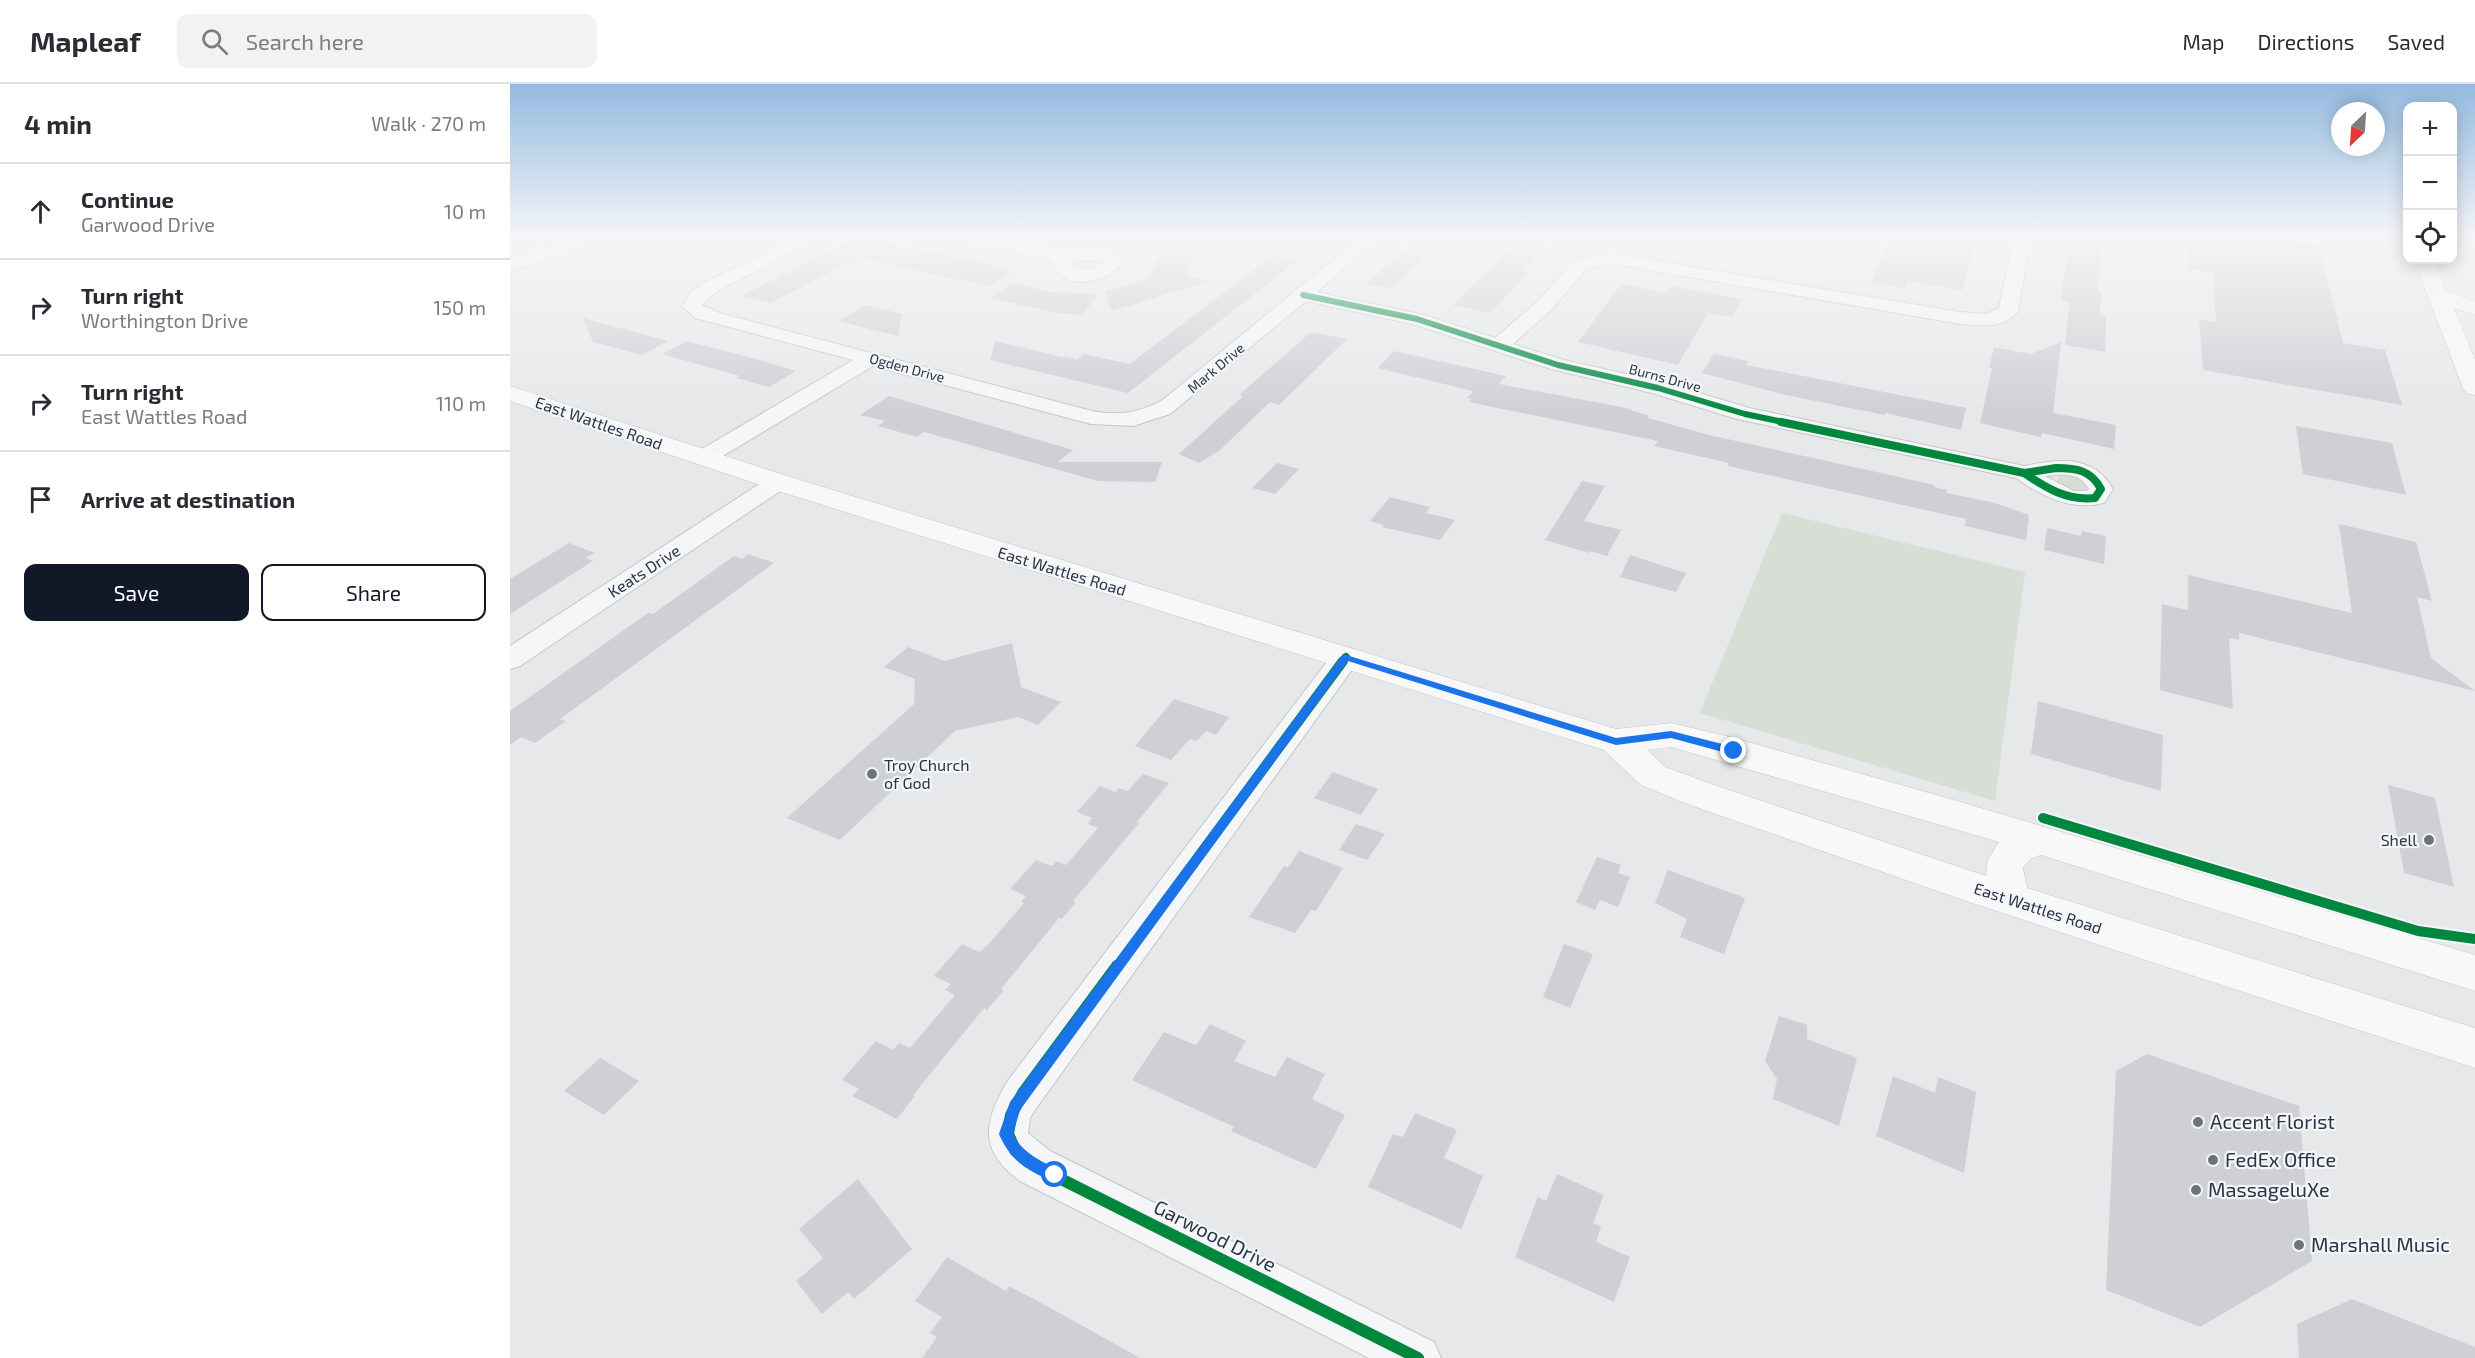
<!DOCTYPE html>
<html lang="en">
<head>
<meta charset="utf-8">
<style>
  :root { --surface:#fff; --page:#f2f2f3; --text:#2b2b33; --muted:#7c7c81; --line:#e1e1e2; --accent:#111827 }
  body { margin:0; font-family:"Exo 2",sans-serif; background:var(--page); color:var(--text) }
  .controls { position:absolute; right:18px; top:18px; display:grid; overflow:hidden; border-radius:12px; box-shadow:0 3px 15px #0003 }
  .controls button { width:54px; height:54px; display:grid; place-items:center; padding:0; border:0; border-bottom:2px solid var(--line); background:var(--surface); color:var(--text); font:30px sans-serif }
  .compass { position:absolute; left:1821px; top:18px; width:54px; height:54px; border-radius:50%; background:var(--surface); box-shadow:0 3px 15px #0003; rotate:205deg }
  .stop { position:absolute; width:18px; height:18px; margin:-14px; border:4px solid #1a73e8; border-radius:50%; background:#fff }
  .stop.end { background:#1a73e8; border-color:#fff; box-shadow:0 2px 6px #0008 }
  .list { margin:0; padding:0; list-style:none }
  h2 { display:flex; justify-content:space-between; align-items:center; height:78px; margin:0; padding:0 24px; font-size:26px }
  h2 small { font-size:20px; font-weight:400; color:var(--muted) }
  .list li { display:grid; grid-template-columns:39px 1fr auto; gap:18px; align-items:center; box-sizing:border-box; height:96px; padding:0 24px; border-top:2px solid var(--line) }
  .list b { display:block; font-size:22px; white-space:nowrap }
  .list p { margin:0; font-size:20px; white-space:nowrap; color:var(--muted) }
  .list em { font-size:20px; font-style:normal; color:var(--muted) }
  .actions { display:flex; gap:12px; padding:18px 24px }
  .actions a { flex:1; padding:14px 0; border:2px solid var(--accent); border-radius:12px; text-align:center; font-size:21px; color:var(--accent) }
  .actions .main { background:var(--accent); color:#fff }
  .icon { flex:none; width:33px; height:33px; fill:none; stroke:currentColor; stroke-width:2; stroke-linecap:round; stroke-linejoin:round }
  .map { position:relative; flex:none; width:1965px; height:1274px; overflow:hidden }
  header { display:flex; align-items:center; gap:36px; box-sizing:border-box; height:84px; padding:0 30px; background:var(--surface); border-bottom:2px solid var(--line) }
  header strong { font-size:28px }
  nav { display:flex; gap:33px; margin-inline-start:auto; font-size:21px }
  .search { width:420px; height:54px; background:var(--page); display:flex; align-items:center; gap:15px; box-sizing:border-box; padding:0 21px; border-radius:12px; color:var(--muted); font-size:22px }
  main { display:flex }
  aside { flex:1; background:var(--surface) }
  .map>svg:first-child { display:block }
  .green { fill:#d6ded6 }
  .building { fill:#ced0d3 }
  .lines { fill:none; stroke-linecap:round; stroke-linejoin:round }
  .street-casing { stroke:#c4c6c8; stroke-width:2 }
  .secondary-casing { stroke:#c4c6c8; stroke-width:1 }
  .street { fill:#f5f6f7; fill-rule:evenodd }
  .secondary { fill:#f8f8f8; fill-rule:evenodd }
  .cycleway-far3-casing { stroke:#f4f6f9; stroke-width:8 }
  .cycleway-far2-casing { stroke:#f4f6f9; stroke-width:10 }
  .cycleway-far1-casing { stroke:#f4f6f9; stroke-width:14 }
  .cycleway-casing { stroke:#f4f6f9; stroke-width:16 }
  .cycleway-far3 { stroke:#00873e; stroke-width:6 }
  .cycleway-far2 { stroke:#00873e; stroke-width:8 }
  .cycleway-far1 { stroke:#00873e; stroke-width:10 }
  .cycleway { stroke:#00873e; stroke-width:12 }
  .route { fill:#1a73e8 }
  .poi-dot { fill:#6c737f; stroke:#f4f6f9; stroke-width:2 }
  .labels { text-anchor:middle; stroke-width:4.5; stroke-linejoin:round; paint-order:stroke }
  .far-street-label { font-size:14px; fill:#2b3445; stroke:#f4f6f9 }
  .street-label { font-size:16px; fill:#2b3445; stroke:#f4f6f9 }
  .poi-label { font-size:16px; fill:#2b3445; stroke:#f4f6f9; text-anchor:start }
  .near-poi-label { font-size:20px; fill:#2b3445; stroke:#f4f6f9; text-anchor:start }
  .near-street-label { font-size:20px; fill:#2b3445; stroke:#f4f6f9 }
</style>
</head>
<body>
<header>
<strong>Mapleaf</strong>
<div class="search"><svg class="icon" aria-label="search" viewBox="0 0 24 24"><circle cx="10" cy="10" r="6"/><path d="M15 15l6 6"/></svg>Search here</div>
<nav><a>Map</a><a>Directions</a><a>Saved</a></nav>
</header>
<main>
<aside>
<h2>4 min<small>Walk · 270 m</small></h2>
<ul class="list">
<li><svg class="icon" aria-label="ahead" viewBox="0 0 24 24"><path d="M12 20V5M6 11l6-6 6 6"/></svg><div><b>Continue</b><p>Garwood Drive</p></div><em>10 m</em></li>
<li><svg class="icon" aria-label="right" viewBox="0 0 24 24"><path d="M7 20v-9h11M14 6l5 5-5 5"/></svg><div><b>Turn right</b><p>Worthington Drive</p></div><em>150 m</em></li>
<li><svg class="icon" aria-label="right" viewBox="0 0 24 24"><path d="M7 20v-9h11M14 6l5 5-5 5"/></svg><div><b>Turn right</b><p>East Wattles Road</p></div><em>110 m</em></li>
<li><svg class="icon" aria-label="arrive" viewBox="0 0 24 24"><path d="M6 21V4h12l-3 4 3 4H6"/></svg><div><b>Arrive at destination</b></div></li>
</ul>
<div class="actions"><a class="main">Save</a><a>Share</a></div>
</aside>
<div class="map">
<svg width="1965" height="1274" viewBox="0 0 1965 1274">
  <rect width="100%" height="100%" fill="#e6e8ea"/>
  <!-- green -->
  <g class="green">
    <path d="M1553,391L1567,392L1577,400V404C1567,412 1556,405 1547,399L1548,393Z"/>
    <polygon points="1272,429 1515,488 1485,717 1190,629"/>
  </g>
  <!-- building -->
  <g class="building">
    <polygon points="347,152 486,181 482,183 503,188 479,202 348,174 261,219 231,212"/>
    <polygon points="1013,152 1044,152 1013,187 1019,188 980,229 943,221"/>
    <polygon points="1381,152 1426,152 1465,158 1452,206 1397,197 1395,204 1362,199"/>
    <polygon points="1571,152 1592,152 1588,208 1591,209 1590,231 1596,232 1595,268 1555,261 1559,219 1551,217 1556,178 1558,166 1564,166 1564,159 1570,160"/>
    <polygon points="1676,152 1747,152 1809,161 1833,259 1875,266 1892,321 1693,286 1689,235 1706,238 1703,189 1679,185"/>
    <polygon points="906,154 931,158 881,205 856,200"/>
    <polygon points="651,171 685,172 675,192 700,197 601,227 595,208 637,195"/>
    <polygon points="763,171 788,176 618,309 480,276 485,257 547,272 567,275 574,270 620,280"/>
    <polygon points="503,199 541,208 588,210 572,231 547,229 480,214"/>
    <polygon points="1111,200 1157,209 1162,202 1232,215 1222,233 1198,229 1168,281 1068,258"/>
    <polygon points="356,221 392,230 388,252 328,237"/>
    <polygon points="73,234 158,257 132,271 83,258"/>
    <polygon points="801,248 837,255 769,321 760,318 710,366 689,379 669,370 733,312 729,311"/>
    <polygon points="177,257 246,275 286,287 259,303 226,294 230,292 152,270"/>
    <polygon points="1551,258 1543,329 1606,341 1604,365 1532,349 1531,353 1470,339 1482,284 1479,284 1484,263 1521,270"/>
    <polygon points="884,267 996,292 989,300 1112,323 1139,332 1138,334 1195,350 1425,401 1424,403 1437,406 1437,409 1485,419 1519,431 1516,456 1455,442 1456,435 1218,382 1219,379 1144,362 1148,357 959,318 962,315 957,314 963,307 868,284"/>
    <polygon points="1204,270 1238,277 1237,281 1456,324 1451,346 1376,329 1375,331 1276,311 1192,289"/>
    <polygon points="379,312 563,366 548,378 652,378 645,398 588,397 414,348 407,353 368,342 375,337 350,331"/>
    <polygon points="1786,342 1882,359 1896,411 1793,390"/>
    <polygon points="767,379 789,385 765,410 742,404"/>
    <polygon points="1072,397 1095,402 1074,437 1111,446 1097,472 1080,467 1079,469 1035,456"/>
    <polygon points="880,413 920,423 916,429 945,436 930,456 872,443 874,441 860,437"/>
    <polygon points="1829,440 1906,458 1922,517 1907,513 1921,574 1965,607 1729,549 1729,556 1719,554 1723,625 1650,606 1652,520 1678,526 1678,491 1842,529"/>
    <polygon points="1537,444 1571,452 1572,447 1596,452 1594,480 1534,466"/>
    <polygon points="59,459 85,469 76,474 83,477 0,530 0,495"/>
    <polygon points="238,470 264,479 50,635 56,637 25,659 11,653 0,661 0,627 138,529 143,530 224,472 232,475"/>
    <polygon points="1120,471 1176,489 1166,508 1110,493"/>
    <polygon points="502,559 511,603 551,618 528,641 508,633 445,647 330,756 277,734 404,620 405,595 374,583 398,563 434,577"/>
    <polygon points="664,615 719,633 706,651 696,647 687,657 680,655 661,676 625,662"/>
    <polygon points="1528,617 1653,651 1651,707 1521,670"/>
    <polygon points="823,688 868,705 851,731 804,714"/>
    <polygon points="633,690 659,699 627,738 629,739 563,817 566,818 552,835 549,834 491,905 494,906 477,926 474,924 403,1011 405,1012 387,1035 342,1012 349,1005 332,996 366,957 383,966 389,959 400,964 445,911 435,906 441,900 424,892 452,860 469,868 477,862 514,819 511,818 516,812 500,805 526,776 542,782 547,777 556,781 588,744 578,740 582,734 567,728 590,702 605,708 609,704 618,707"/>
    <polygon points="1878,701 1925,714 1944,803 1894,789"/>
    <polygon points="846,740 875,750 857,776 829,766"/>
    <polygon points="789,767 833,784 806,827 801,826 785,849 739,833 774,782 778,783"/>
    <polygon points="1087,773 1111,781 1108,789 1120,793 1108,823 1090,816 1085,826 1066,818"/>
    <polygon points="1158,786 1235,814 1214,870 1170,853 1177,835 1145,819"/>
    <polygon points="1054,860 1083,870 1060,924 1033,913"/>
    <polygon points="1269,932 1297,941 1297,955 1347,974 1329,1042 1263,1015 1267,995 1255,977"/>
    <polygon points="700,940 736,957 724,977 765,993 777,973 815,990 802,1015 835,1031 806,1085 721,1047 724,1043 622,996 654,948 686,961"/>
    <polygon points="1637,970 1789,1022 1802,1177 1690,1243 1596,1206 1606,987"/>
    <polygon points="90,974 129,997 94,1031 54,1007"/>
    <polygon points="1383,992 1425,1009 1428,993 1466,1008 1454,1089 1366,1052"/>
    <polygon points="905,1029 947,1046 934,1074 973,1092 951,1145 858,1103 883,1050 893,1053"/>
    <polygon points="1047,1090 1094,1111 1083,1139 1091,1143 1086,1158 1120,1173 1104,1218 1005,1173 1028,1113 1036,1117"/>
    <polygon points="348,1095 402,1165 344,1215 338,1208 312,1230 286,1197 313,1174 289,1145"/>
    <polygon points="437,1173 496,1207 499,1202 546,1227 630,1274 412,1274 427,1253 420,1249 432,1233 405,1217"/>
    <polygon points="1842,1215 1965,1263 1965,1274 1789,1274 1787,1240"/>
  </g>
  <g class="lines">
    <defs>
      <g id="street">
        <polygon points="60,152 83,152 80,156 31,178 0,186 0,175"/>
        <path d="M291,152H313L206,208L192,221L209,229L582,327C610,332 630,329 654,315L852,152H871L807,208L914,231L985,254L1027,218L1064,177L1099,169L1450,228L1477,230L1489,224L1504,152H1521L1508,227C1494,246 1470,241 1450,240L1099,179L1076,185L1041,226L1003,260L1054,276L1156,299L1239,324L1514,382C1549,375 1583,370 1603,405L1594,419C1561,427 1533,413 1506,394L1227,335L1142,309L1041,285L902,240L796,217L660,330L623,342L581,340L363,282L201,379H185L181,374L185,369L343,276L185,234L172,222L180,209L192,200ZM1535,392C1552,390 1570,388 1579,405L1577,407H1564Z"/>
        <path d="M443,152C477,149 508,161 541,165C564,169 585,165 607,171L612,179C601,195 566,206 550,190C544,184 543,177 534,174C507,167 479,163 452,157ZM560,177H590L594,178L582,185L564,183Z"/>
        <polygon points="268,391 276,393 280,398 276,403 10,582 0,585 0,562 260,393"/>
        <path d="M836,563L846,566L850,573L846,580L527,1023L520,1034L518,1049L540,1067L924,1258L931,1274H859L510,1097C467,1066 474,1036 499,995L826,566Z"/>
      </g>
      <g id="secondary">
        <polygon points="1956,152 1965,152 1965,159 1958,157"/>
        <polygon points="1904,176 1924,176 1936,206 1965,218 1965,231 1944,224 1965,276 1965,311 1957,309 1953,304"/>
        <path d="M0,302L277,392L1106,645L1161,639L1224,654L1437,714L1965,871V907L1531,771L1520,775L1513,784L1517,804L1965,944V984L1459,818L1180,721L1131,701L1094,666L259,404L0,317ZM1161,663L1489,758L1478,776L1476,792L1204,701L1155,683L1137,666Z"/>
      </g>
    </defs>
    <!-- street casing -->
    <use href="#street" class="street-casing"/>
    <!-- secondary casing -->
    <use href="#secondary" class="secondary-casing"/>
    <!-- street -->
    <use href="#street" class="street"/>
    <!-- secondary -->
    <use href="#secondary" class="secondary"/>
    <defs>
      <polyline id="cycleway-far3" points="793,211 907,235 1048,281 1148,304 1235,330 1278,339"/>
      <g id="cycleway-far2">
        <polyline points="1271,338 1514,389"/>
        <path d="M1546,384C1566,384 1581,386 1591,405L1585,414C1557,417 1536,404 1514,389Z"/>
        <polyline points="832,578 836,573"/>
      </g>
      <g id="cycleway-far1">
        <polyline points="1533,734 1908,847 1965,855"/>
        <polyline points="606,884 833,577"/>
      </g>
      <polyline id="cycleway" points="607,882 513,1009 501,1031 498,1050 505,1066 525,1082 908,1274"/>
    </defs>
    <!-- cycleway-far3 casing -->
    <use href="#cycleway-far3" class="cycleway-far3-casing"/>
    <!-- cycleway-far2 casing -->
    <use href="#cycleway-far2" class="cycleway-far2-casing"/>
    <!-- cycleway-far1 casing -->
    <use href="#cycleway-far1" class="cycleway-far1-casing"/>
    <!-- cycleway casing -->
    <use href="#cycleway" class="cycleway-casing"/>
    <!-- cycleway-far3 -->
    <use href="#cycleway-far3" class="cycleway-far3"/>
    <!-- cycleway-far2 -->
    <use href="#cycleway-far2" class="cycleway-far2"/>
    <!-- cycleway-far1 -->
    <use href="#cycleway-far1" class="cycleway-far1"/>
    <!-- cycleway -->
    <use href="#cycleway" class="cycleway"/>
  </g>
  <!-- sky -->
  <linearGradient id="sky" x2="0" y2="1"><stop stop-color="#93bae0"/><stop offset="0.46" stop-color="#f4f5f6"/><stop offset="1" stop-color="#f4f5f6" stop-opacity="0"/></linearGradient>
  <rect width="1965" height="330" fill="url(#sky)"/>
  <!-- route -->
  <path class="route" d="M833,570L1106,654L1161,647L1224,663L1229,667L1224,671L1161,654L1106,661L838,577L510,1026L503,1050C512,1070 532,1077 550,1087V1096L545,1098C518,1087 501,1078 489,1050L500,1018Z"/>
  <!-- markers -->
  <g class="poi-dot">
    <circle cx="362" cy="690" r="6"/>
    <circle cx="1919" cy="756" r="6"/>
    <circle cx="1688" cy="1038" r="6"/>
    <circle cx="1703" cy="1076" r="6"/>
    <circle cx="1686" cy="1106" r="6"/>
    <circle cx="1789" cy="1161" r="6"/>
  </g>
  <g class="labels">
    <!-- far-street labels -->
    <g class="far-street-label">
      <text transform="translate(397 284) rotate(15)" y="5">Ogden Drive</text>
      <text transform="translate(706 284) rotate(-40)" y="5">Mark Drive</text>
      <text transform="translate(1155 294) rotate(15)" y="5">Burns Drive</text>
    </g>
    <!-- street labels -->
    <g class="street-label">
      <text transform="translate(89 339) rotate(19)" y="6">East Wattles Road</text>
      <text transform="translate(134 487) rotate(-33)" y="6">Keats Drive</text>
      <text transform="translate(552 487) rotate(17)" y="6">East Wattles Road</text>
      <text transform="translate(1528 824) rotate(18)" y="6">East Wattles Road</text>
    </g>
    <!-- poi labels -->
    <g class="poi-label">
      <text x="374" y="687">Troy Church<tspan x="374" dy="18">of God</tspan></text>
      <text x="1907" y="762" text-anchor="end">Shell</text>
    </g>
    <!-- near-poi labels -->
    <g class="near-poi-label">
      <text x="1700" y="1045">Accent Florist</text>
      <text x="1715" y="1083">FedEx Office</text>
      <text x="1698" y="1113">MassageluXe</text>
      <text x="1801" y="1168">Marshall Music</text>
    </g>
    <!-- near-street labels -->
    <g class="near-street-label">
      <text transform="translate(705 1152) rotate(27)" y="7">Garwood Drive</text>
    </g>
  </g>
</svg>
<div class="controls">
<button>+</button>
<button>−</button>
<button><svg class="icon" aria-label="locate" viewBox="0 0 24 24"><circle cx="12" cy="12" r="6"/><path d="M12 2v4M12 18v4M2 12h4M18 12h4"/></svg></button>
</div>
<svg class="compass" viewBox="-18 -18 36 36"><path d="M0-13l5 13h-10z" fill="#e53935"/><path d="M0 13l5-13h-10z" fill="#7c7c81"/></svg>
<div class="stop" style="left:545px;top:1091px"></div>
<div class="stop end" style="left:1224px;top:667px"></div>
</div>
</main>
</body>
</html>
